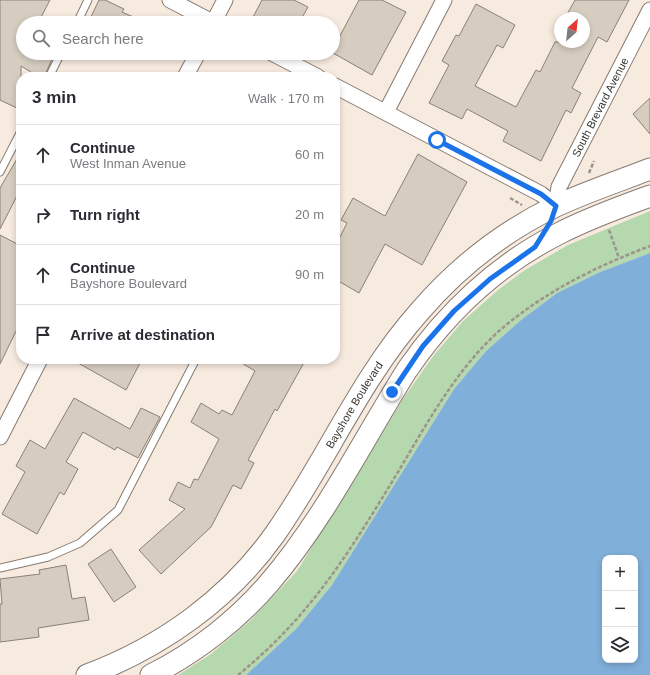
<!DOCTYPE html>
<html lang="en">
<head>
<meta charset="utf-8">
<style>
  :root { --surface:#fff; --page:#f7f7f7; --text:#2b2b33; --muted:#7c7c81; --line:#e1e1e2 }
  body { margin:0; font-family:Arial,sans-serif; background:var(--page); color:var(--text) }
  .controls { position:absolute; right:12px; bottom:12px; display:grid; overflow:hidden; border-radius:8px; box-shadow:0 2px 6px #0003 }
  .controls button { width:36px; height:36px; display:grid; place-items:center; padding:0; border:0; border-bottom:1px solid var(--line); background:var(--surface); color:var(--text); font:20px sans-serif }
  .compass { position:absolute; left:554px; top:12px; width:36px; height:36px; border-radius:50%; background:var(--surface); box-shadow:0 2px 6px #0003; rotate:27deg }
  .stop { position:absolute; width:12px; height:12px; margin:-9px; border:3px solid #1a73e8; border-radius:50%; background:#fff }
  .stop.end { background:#1a73e8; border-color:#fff; box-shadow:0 1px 4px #0008 }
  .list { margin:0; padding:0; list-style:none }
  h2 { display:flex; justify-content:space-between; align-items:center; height:52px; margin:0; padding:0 16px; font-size:17px }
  h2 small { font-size:13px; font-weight:400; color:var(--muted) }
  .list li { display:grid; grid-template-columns:26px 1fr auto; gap:12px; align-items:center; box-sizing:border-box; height:60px; padding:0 16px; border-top:1px solid var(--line) }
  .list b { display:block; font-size:15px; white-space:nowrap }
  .list p { margin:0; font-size:13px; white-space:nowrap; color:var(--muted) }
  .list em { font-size:13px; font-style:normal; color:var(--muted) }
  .icon { flex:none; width:22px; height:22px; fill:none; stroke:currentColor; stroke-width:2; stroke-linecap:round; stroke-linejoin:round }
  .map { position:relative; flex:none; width:650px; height:675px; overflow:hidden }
  .search { position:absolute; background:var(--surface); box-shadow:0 2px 6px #0003; left:16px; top:16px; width:324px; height:44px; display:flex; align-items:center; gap:10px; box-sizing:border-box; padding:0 14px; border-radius:22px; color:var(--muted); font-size:15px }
  .panel { position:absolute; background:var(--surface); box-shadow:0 2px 6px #0003; left:16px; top:72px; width:324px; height:292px; border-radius:16px }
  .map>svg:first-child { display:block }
  .green { fill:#b6d8ae }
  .water { fill:#80afda; fill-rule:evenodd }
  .building { fill:#d6cdc0; stroke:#8a8175 }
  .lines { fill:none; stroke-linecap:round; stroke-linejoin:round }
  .lane-casing { stroke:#867a71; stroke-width:9 }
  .street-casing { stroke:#867a71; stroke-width:17 }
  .secondary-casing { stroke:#867a71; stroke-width:23 }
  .path { stroke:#9d948c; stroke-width:2.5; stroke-dasharray:4 2; stroke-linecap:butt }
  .lane { stroke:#fff; stroke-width:7 }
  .street { stroke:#fff; stroke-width:15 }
  .secondary { stroke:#fff; stroke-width:21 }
  .route { stroke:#1a73e8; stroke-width:5 }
  .labels { text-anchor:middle; stroke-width:3; stroke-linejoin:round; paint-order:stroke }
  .street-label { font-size:11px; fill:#37322e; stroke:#f7eadf }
</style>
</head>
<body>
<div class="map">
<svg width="650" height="675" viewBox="0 0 650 675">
  <rect width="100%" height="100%" fill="#f7eadf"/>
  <!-- green -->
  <polygon class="green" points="650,211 650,253 600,272 557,293 521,320 486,351 454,389 332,585 296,629 246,675 178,675 211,654 251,620 297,571 405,396 434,355 463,321 498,290 525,270 568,245"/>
  <!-- water -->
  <path class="water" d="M650,253V675H246L296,629L332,585L454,389L486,351L521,320L557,293L600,272ZM605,558H635V660H605Z"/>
  <!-- building -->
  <g class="building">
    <polygon points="0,0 50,0 38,23 23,23 23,53 42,53 52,59 44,77 39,77 21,66 21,110 0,100"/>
    <polygon points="99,0 105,0 124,9 122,12 147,23 88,23"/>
    <polygon points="262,0 294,0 308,7 299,23 259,23 252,19"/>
    <polygon points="359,0 382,0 406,12 372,75 333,53 333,49"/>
    <polygon points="575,0 629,0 607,42 598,37 572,88 581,93 571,113 566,110 541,161 503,141 508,131 467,109 462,119 429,103 449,65 442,61 456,35 459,36 476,4 515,25 503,48 497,45 475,86 516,107 536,70 540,72 555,42 584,42 584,18 565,18"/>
    <polygon points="650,98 650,134 633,114"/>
    <polygon points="21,152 21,188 0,229 0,188"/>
    <polygon points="418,154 467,182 422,265 385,244 359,293 335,279 335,247 347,223 341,220 353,198 385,216"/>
    <polygon points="0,235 21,246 21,321 0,364"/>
    <polygon points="71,359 132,359 140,363 126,390"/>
    <polygon points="235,359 306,359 277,411 275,409 248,460 254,463 241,489 233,485 211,527 161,574 139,550 185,509 169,500 178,482 190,488 194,479 198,480 219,439 191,422 201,403 219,414 222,410 232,415 255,371"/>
    <polygon points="74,398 130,429 141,408 160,417 138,458 117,447 115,450 83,432 66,462 78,469 64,495 60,492 37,534 2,514 25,472 16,466 30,440 45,449"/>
    <polygon points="111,549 136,587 114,602 88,564"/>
    <polygon points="66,565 72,599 85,597 89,620 38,628 39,637 0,642 0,604 2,604 0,579 40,574 39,570"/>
  </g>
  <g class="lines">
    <defs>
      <g id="lane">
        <polyline points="77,23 88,0"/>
        <polyline points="49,77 61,53"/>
        <polyline points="0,172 21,131"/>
        <polyline points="0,568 48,557 80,543 118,510 196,359"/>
      </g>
      <g id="street">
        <polyline points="170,0 214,23"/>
        <polyline points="213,23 225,0"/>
        <polyline points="272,53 318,77"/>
        <polyline points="185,77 198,53"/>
        <polyline points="335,86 541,194 556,206"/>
        <polyline points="386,112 444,0"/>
        <path id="s1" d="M556,206L559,187L650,10"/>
        <polyline points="0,437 40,359"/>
      </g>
      <g id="secondary">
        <path id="s2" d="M87,675C162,647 229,599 275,534C326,461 361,377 420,311C457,268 504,231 556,206C586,192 619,181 650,169"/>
        <path d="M151,675C195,653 238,620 270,582C324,519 363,440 407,370C446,313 498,264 560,233C589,218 620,207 650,196"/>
      </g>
    </defs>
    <!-- lane casing -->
    <use href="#lane" class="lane-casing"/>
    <!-- street casing -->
    <use href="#street" class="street-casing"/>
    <!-- secondary casing -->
    <use href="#secondary" class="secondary-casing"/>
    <!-- path -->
    <g class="path">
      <polyline points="589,173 594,161"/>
      <polyline points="510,198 522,205"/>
      <polyline points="609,230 619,258"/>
      <path d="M238,675C311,616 350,551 398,472C427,423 456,370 499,331C544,292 595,267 650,246"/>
    </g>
    <!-- lane -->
    <use href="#lane" class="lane"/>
    <!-- street -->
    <use href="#street" class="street"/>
    <!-- secondary -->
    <use href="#secondary" class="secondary"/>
  </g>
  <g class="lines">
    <!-- route -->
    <polyline class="route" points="392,392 423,346 454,311 490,279 535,247 551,221 556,206 541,194 437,140"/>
  </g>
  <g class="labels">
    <!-- street labels -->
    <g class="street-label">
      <text dy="4" stroke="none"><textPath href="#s1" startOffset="109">South Brevard Avenue</textPath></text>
      <text dy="4" stroke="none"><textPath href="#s2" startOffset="390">Bayshore Boulevard</textPath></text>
    </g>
  </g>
</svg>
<div class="controls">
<button>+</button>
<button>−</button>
<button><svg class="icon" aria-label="layers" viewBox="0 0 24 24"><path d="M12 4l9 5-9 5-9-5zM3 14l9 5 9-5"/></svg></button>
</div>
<svg class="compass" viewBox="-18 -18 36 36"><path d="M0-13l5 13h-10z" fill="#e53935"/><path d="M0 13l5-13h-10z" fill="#7c7c81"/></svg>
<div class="stop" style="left:437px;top:140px"></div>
<div class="stop end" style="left:392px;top:392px"></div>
<div class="search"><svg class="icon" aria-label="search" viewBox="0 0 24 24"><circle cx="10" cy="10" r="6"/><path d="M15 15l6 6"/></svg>Search here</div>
<section class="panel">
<h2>3 min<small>Walk · 170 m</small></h2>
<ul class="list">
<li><svg class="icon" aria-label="ahead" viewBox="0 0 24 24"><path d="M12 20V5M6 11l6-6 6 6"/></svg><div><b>Continue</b><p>West Inman Avenue</p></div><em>60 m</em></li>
<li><svg class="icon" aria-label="right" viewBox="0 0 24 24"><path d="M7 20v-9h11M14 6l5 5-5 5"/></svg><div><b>Turn right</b></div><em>20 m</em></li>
<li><svg class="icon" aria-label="ahead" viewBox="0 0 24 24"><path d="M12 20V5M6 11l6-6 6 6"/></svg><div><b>Continue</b><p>Bayshore Boulevard</p></div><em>90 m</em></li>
<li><svg class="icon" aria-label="arrive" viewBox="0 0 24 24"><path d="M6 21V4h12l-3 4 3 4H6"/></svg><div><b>Arrive at destination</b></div></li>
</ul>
</section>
</div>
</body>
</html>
